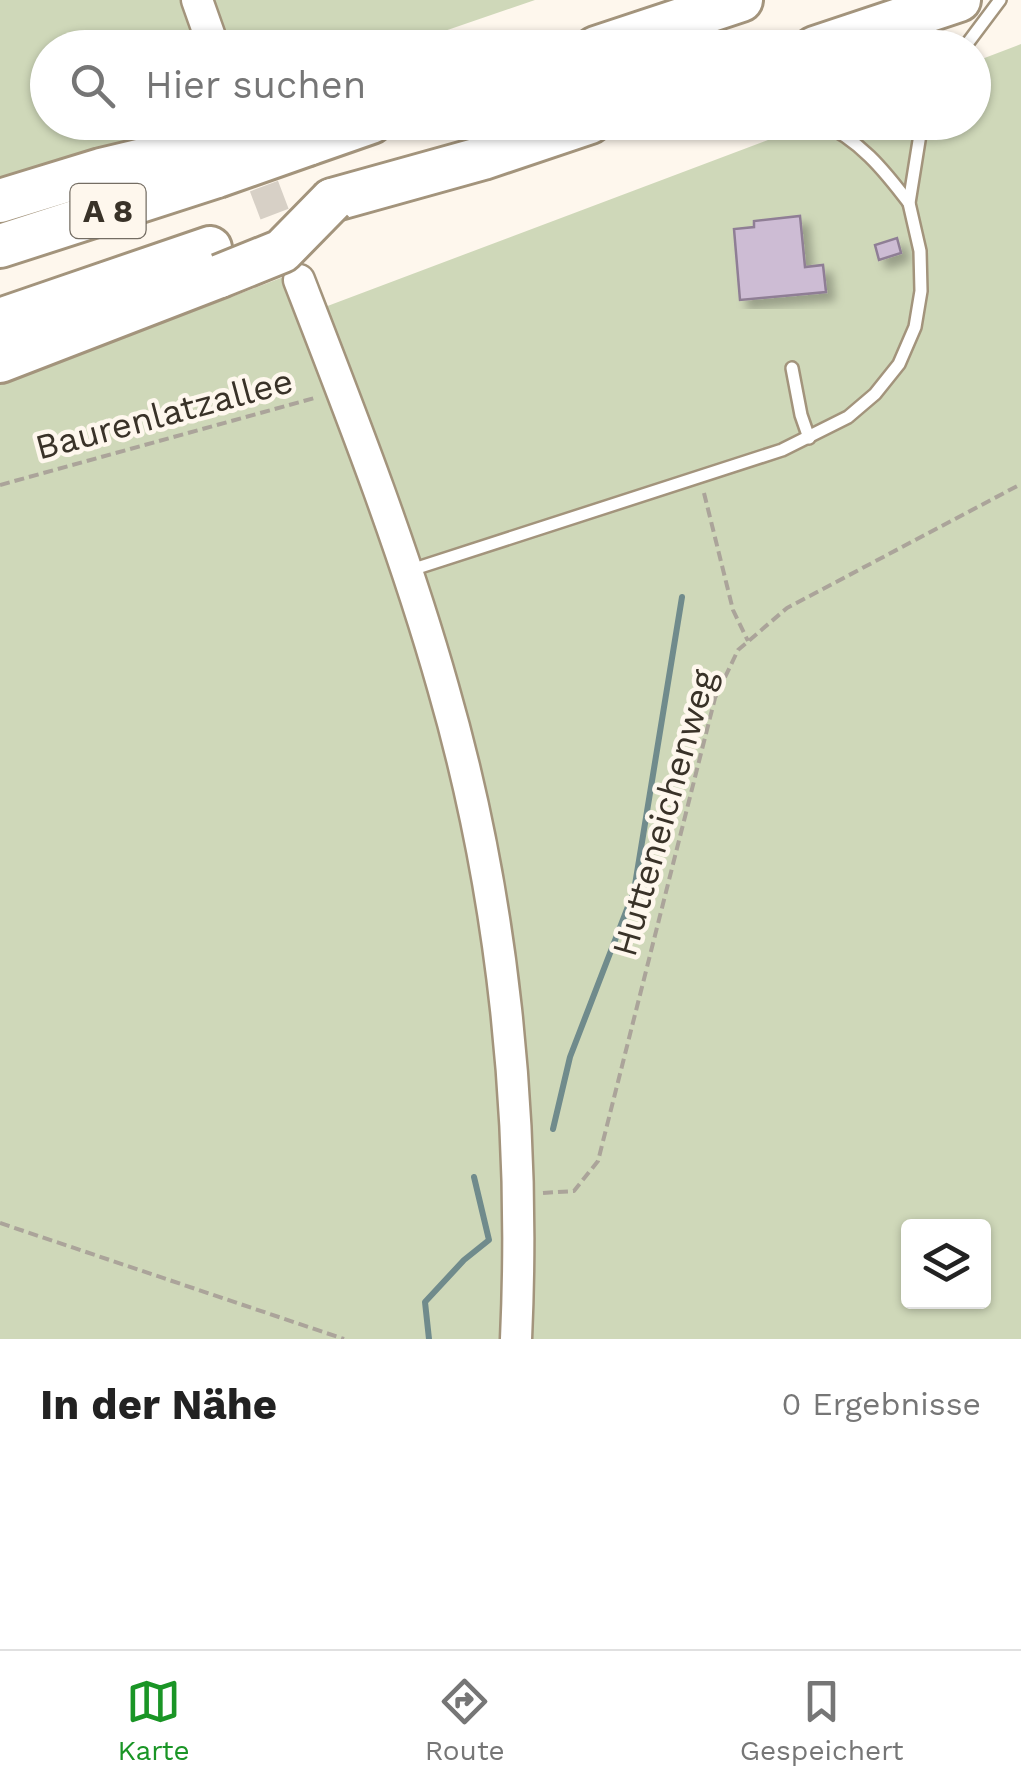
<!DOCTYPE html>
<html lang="de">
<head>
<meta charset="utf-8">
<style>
  :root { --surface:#fff; --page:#f2f2f2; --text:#222; --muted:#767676; --line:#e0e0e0; --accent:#1a9526 }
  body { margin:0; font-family:"Work Sans",sans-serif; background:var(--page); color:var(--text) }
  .controls { position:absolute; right:30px; bottom:30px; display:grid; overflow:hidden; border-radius:10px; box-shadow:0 2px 8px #0004 }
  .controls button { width:90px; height:90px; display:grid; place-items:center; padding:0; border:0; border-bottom:2px solid var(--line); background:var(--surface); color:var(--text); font:50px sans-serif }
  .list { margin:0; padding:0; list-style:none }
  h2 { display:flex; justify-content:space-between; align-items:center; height:130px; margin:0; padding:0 40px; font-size:42px }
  h2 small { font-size:32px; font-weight:400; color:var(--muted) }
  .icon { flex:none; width:55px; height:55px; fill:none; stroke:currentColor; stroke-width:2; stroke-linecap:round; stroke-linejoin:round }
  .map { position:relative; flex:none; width:1021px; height:1339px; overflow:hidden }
  .search { position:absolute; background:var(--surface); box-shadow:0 2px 8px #0004; left:30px; right:30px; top:30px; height:110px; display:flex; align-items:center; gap:25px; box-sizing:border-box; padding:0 35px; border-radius:55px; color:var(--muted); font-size:38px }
  .sheet { height:310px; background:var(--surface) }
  nav { display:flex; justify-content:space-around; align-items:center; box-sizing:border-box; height:140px; border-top:2px solid var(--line); background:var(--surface); font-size:28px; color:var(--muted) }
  nav a { display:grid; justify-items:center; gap:5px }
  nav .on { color:var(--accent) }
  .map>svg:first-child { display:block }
  .green { fill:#cfd8b9; fill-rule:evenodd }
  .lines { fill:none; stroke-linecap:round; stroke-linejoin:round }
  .stream { stroke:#708b8c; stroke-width:6 }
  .building { fill:#cdbcd4; stroke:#8f7e95; stroke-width:2.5; filter:url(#shadow) }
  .tertiary-tunnel { stroke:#d7d0c6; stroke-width:30; stroke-dasharray:30 15; stroke-linecap:butt }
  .service-casing { stroke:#a3947c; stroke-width:16 }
  .tertiary-casing { stroke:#a3947c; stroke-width:35 }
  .motorway-casing { stroke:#a3947c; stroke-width:48 }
  .path { stroke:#aba49a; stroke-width:4; stroke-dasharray:10 5; stroke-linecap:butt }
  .service { stroke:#fff; stroke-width:11 }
  .tertiary { stroke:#fff; stroke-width:30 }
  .motorway { stroke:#fff; stroke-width:42 }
  .motorway-bridge-casing { stroke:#a3947c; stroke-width:48; stroke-linecap:butt }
  .motorway-bridge { stroke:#fff; stroke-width:42 }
  .labels { text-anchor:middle; stroke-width:9; stroke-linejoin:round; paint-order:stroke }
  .shield { fill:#fef7ed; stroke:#746d63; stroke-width:2.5 }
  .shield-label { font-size:32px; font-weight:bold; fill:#393228 }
  .street-label { font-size:35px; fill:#393228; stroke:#fef7ed }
</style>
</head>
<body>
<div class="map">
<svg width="1021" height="1339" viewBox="0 0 1021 1339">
  <defs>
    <filter id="shadow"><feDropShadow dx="8" dy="8" stdDeviation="5" flood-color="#0004"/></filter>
  </defs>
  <rect width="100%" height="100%" fill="#fef7ed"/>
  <!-- green -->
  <g class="green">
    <polygon points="0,0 535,0 398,47 48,48 48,122 188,123 168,130 168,133 0,177"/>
    <path d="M1021,44V1339H0V385L286,276L301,316L813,123L974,122V62ZM908,1226H984V1302H908Z"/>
  </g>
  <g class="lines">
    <!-- stream -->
    <g class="stream">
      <polyline points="553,1129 570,1057 634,891 682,597"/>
      <polyline points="429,1339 425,1302 464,1260 489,1240 474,1177"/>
    </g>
  </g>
  <!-- building -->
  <g class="building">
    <polygon points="800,216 805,267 823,265 826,292 740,300 734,229 754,227 754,221"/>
    <polygon points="897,238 901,253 879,260 875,245"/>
  </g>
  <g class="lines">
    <!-- tertiary-tunnel -->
    <polyline class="tertiary-tunnel" points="248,144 292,260"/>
    <defs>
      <g id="service">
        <polyline points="964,48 1000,0"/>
        <path d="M819,122C859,139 884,170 909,203"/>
        <polyline points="792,368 801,415 809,438"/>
        <polyline points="411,570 782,450 848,417 875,394 899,364 915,327 921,291 920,251 909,203 922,122"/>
      </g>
      <g id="tertiary">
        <polyline points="197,0 214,48"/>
        <path d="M299,280C351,414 404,549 443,687C504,898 526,1121 516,1339"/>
      </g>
      <g id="motorway">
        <polyline points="596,48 741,0"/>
        <polyline points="815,48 959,0"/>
        <polyline points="308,144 371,122"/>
        <polyline points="332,200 483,158 590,122"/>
        <polyline points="0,201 101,170 206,145"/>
        <polyline points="0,246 217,176"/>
        <polyline points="0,320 210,248"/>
        <polyline points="0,361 220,276"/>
      </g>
    </defs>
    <!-- service casing -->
    <use href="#service" class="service-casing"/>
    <!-- tertiary casing -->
    <use href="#tertiary" class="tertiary-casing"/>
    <!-- motorway casing -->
    <use href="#motorway" class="motorway-casing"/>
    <!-- path -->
    <g class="path">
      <polyline points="0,485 318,397"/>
      <polyline points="704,493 733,610 748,641"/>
      <polyline points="543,1193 574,1191 598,1161 715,698 738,650 787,608 1021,484"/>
      <polyline points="0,1223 344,1339"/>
    </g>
    <!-- service -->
    <use href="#service" class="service"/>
    <!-- tertiary -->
    <use href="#tertiary" class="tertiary"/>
    <!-- motorway -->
    <use href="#motorway" class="motorway"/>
    <defs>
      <g id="motorway-bridge">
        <polyline points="206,145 272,122"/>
        <polyline points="217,176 308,144"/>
        <polyline points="220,276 282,251 332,200"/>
      </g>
    </defs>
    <!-- motorway-bridge casing -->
    <use href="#motorway-bridge" class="motorway-bridge-casing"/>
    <!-- motorway-bridge -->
    <use href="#motorway-bridge" class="motorway-bridge"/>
  </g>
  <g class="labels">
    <!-- shield labels -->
    <rect class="shield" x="70.5" y="184" width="75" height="54" rx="8"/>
    <g class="shield-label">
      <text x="108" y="222">A 8</text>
    </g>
    <!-- street labels -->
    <g class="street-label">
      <text transform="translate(164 414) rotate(-15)" y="12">Baurenlatzallee</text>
      <text transform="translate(664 813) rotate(-74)" y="12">Hutteneichenweg</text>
    </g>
  </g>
</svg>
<div class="controls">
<button><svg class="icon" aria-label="layers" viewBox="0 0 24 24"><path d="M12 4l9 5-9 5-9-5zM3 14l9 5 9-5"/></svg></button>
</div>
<div class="search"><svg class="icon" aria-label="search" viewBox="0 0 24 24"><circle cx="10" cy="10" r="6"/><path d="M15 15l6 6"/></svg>Hier suchen</div>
</div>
<section class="sheet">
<h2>In der Nähe<small>0 Ergebnisse</small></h2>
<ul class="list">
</ul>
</section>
<nav>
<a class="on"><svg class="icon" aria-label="map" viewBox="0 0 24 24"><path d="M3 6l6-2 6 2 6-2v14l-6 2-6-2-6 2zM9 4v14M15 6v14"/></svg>Karte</a>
<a><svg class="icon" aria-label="directions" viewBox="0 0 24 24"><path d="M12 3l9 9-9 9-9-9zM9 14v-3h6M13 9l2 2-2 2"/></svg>Route</a>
<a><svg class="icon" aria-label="saved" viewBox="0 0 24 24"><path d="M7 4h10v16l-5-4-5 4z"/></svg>Gespeichert</a>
</nav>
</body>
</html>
